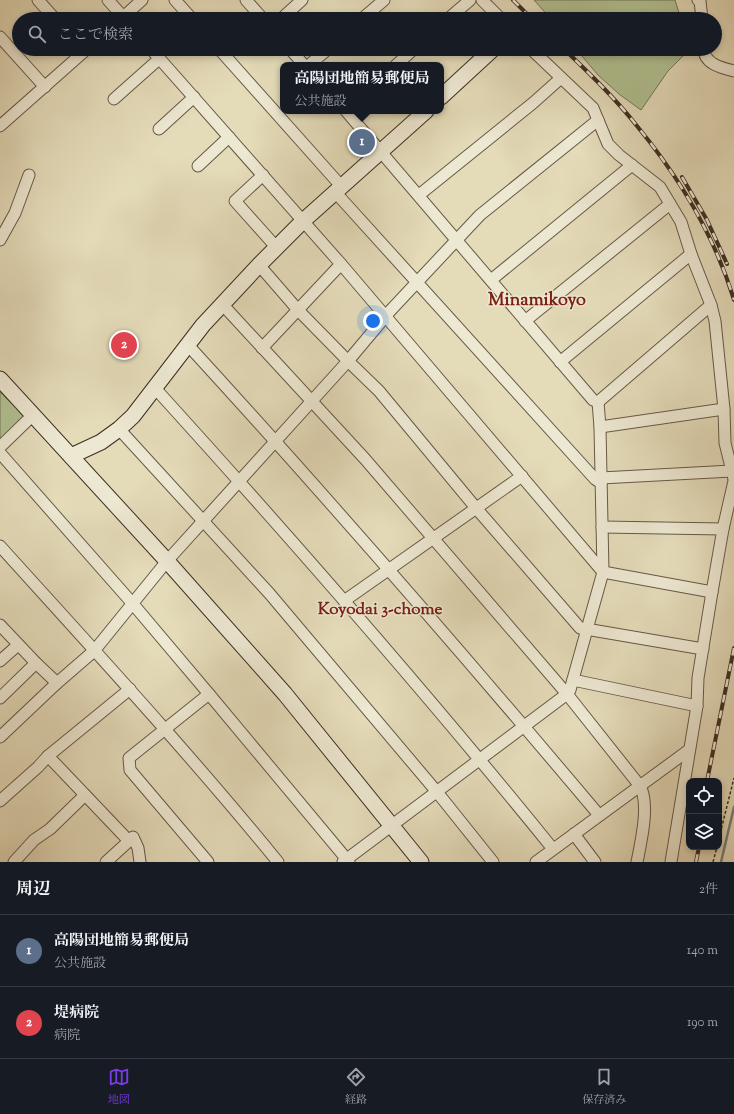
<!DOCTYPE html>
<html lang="ja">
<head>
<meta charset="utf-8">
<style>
  :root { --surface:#171b24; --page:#20242c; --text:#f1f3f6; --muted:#9ea1a6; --line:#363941; --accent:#7c3aed }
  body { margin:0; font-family:"Sorts Mill Goudy","Noto Serif JP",serif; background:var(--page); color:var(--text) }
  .controls { position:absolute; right:12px; bottom:12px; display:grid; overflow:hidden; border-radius:8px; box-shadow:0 2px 6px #0003 }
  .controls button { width:36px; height:36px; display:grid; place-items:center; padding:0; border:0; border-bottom:1px solid var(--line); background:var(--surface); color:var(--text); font:20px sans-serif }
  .you { position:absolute; left:373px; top:321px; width:14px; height:14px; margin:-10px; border:3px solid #fff; border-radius:50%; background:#1a73e8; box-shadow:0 0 0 6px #1a73e833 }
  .badge { display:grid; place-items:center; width:26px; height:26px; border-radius:50%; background:var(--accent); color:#fff; font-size:13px; font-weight:700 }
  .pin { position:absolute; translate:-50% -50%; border:2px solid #fff; box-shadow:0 1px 4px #0006 }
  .popup { position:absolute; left:280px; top:62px; width:164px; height:52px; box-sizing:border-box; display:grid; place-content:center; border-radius:8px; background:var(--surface); filter:drop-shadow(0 1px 3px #0005); font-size:13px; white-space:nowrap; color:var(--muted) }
  .popup b { font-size:15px; color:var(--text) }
  .popup::after { content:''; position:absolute; left:50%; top:100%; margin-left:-8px; border:8px solid transparent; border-top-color:var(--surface) }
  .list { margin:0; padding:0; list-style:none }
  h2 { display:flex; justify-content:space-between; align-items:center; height:52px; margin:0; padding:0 16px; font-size:17px }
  h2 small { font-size:13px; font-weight:400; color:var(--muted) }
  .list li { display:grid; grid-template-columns:26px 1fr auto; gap:12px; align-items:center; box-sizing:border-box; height:72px; padding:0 16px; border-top:1px solid var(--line) }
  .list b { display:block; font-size:15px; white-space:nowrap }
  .list p { margin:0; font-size:13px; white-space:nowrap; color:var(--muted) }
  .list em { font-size:13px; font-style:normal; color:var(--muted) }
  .icon { flex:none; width:22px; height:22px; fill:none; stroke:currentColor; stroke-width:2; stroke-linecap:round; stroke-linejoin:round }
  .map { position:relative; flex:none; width:734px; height:862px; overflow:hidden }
  .search { position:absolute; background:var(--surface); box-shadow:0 2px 6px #0003; left:12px; right:12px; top:12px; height:44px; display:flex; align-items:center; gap:10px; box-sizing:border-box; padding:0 14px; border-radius:22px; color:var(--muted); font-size:15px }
  .sheet { height:196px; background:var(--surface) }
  nav { display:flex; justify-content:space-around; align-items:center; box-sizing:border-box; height:56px; border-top:1px solid var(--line); background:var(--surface); font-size:11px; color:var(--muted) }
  nav a { display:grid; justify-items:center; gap:2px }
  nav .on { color:var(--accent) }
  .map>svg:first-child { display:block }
  .green { fill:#b1c191; stroke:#77775a }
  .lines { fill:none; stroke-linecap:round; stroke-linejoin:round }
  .stream { stroke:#76807e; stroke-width:2.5 }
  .street-casing { stroke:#675848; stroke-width:13 }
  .secondary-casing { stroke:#3d2d22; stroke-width:17 }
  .path { stroke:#3d2d22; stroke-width:1.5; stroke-dasharray:3 2; stroke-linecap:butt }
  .street { stroke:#ede8d2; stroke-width:11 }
  .secondary { stroke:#ede8d2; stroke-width:15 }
  .rail-casing { stroke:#3d2d22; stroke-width:4 }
  .rail { stroke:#ede8d2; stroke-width:2.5; stroke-dasharray:8; stroke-linecap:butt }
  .labels { text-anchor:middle; stroke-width:3; stroke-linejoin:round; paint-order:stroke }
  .neighbourhood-label { font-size:17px; font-weight:bold; fill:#7a1f14; stroke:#ede8d2 }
  .quarter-label { font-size:18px; font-weight:bold; fill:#7a1f14; stroke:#ede8d2 }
</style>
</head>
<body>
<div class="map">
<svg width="734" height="862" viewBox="0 0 734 862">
  <rect width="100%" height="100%" fill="#e4dbb9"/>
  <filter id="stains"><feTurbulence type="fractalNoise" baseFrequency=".005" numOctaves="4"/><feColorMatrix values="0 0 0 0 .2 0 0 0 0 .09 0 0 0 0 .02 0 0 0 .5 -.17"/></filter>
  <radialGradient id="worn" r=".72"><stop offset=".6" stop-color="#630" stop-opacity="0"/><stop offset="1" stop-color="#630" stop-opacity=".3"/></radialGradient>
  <!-- green -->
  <g class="green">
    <polygon points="534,0 675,0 681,19 551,19"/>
    <polygon points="576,49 686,49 685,54 668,71 641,110 619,94 598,75"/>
    <polygon points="0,392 24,416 0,440"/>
  </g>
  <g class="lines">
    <!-- stream -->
    <polyline class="stream" points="721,862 734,807"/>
    <defs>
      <g id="street">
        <polyline points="38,0 55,19"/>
        <polyline points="108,0 125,19"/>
        <polyline points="175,0 192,19"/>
        <polyline points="246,0 263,19"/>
        <polyline points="482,0 501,19"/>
        <polyline points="698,0 700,1 702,19"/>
        <polyline points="121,19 142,0"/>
        <polyline points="281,19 302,0"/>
        <polyline points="362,19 384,0"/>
        <polyline points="448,19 470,0"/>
        <polyline points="0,37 45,87"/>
        <polyline points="151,49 341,264 603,572 712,592"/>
        <polyline points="219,49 342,187"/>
        <polyline points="290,49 304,65"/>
        <polyline points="531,49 593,108 608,144 619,155 660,187 681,222 691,254 711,305 715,321 724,409 725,443 734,479"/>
        <path d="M704,49C704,64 722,68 734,71"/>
        <polyline points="309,65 328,49"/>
        <polyline points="396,65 414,49"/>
        <polyline points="114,99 159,59"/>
        <polyline points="346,111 593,400 598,402"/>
        <polyline points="0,126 87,49"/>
        <polyline points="159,129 194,97"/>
        <polyline points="198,166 229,137"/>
        <polyline points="263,175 235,201 277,248"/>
        <polyline points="336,193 595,479 601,483"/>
        <polyline points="419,195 533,103 561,78"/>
        <polyline points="0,240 15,213 29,175"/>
        <polyline points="259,265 298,310 348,361 379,391 476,508 580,628 703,649"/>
        <polyline points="491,280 632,165"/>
        <path d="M222,304L365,459L567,694L640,786C650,804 641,842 637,862"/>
        <polyline points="525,321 670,204"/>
        <path d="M187,344C328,498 465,656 599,815"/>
        <polyline points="262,348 341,264"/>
        <polyline points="560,362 691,254"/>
        <path d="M154,387C291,538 425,691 553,849"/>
        <polyline points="598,402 711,305"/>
        <polyline points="600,427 724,409"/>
        <polyline points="119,429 269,593 437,792 493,862"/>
        <polyline points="0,447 33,415"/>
        <polyline points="0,453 133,604 209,694 129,758 130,770 208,862"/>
        <polyline points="601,478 732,471"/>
        <polyline points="602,527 723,529"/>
        <path d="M0,546C94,650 189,753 278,862"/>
        <polyline points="344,601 522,476"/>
        <polyline points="0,625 36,663 57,683 94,651 167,561 348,361 390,311 480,215 598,120"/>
        <polyline points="0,661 18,645"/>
        <polyline points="573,680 697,706"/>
        <polyline points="209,694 349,862"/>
        <polyline points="0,698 36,663"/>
        <polyline points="0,737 57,683"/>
        <polyline points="48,756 129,841 133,837 138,848 140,862"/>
        <polyline points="0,801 38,767 48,756 130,689"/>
        <polyline points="574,834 595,862"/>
        <polyline points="14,862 34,840 50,829 85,795"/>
        <polyline points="106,862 129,841"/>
        <polyline points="343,862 567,694 570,690 603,572 600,427 598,402"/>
        <polyline points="536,862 689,750"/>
        <polyline points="671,862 697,706 698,678 712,592 723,529 734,481"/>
      </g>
      <g id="secondary">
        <polyline points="441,97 493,49"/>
        <polyline points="0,379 167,561 285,694 421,862"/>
        <polyline points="71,456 101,442 119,429 133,416 203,325 259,265 303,221 426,111"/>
      </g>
    </defs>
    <!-- street casing -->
    <use href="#street" class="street-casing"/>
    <!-- secondary casing -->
    <use href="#secondary" class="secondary-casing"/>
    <!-- path -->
    <g class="path">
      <polyline points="719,838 734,778"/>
      <polyline points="713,862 717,847"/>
    </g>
    <!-- street -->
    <use href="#street" class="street"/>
    <!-- secondary -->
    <use href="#secondary" class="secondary"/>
    <defs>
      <g id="rail">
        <polyline points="513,0 532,19"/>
        <path d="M564,49C589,73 615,98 637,126C679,177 715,237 734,300"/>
        <polyline points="682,177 707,220 727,264"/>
        <polyline points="707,781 734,648"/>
        <polyline points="696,862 699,847"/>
      </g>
    </defs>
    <!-- rail casing -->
    <use href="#rail" class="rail-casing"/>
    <!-- rail -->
    <use href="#rail" class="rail"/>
  </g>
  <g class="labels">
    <!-- neighbourhood labels -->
    <g class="neighbourhood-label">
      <text x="380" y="614">Koyodai 3-chome</text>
    </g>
    <!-- quarter labels -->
    <g class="quarter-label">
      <text x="537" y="305">Minamikoyo</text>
    </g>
  </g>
  <rect width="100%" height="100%" filter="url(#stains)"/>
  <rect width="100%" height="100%" fill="url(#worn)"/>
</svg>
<div class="controls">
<button><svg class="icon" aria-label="locate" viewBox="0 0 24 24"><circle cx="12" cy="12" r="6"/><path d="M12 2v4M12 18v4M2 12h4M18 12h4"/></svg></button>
<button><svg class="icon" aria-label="layers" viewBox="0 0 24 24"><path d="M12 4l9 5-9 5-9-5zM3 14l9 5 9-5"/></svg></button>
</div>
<div class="you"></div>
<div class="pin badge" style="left:362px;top:142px;background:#5c6f8a">1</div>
<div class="popup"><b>高陽団地簡易郵便局</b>公共施設</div>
<div class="pin badge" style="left:124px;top:345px;background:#e0444e">2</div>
<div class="search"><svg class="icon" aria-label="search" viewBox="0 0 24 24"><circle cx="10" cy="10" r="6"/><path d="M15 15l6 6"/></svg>ここで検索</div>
</div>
<section class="sheet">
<h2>周辺<small>2件</small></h2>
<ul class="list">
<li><span class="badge" style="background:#5c6f8a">1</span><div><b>高陽団地簡易郵便局</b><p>公共施設</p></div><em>140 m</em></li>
<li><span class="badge" style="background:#e0444e">2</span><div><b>堤病院</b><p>病院</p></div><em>190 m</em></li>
</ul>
</section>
<nav>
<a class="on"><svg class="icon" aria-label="map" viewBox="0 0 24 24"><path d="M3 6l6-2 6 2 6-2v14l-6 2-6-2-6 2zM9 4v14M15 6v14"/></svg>地図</a>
<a><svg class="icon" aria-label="directions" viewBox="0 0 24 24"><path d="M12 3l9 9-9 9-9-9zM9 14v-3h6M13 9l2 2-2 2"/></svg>経路</a>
<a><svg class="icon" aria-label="saved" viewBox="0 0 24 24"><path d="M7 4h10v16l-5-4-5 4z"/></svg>保存済み</a>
</nav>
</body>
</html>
